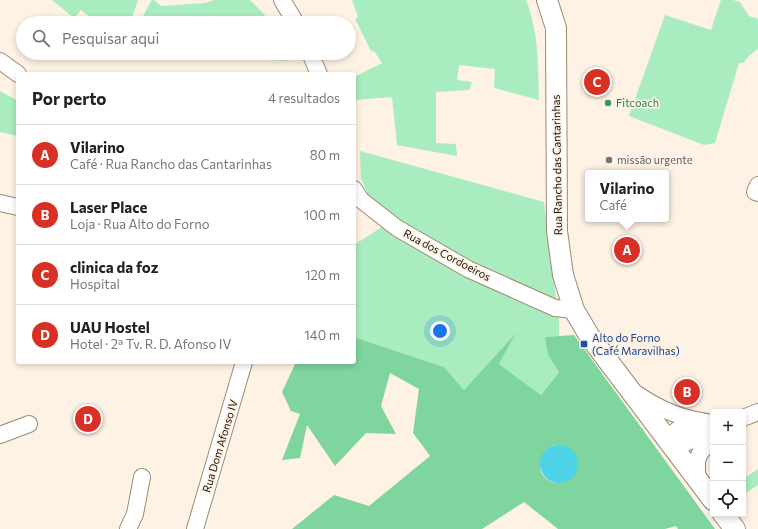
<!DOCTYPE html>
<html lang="pt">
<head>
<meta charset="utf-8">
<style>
  :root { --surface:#fff; --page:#f2f2f2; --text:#222; --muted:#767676; --line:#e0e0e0; --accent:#d93025 }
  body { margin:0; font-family:Commissioner,sans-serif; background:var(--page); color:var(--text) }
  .controls { position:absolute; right:12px; bottom:12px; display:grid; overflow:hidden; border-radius:4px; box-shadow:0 2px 6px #0003 }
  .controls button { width:36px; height:36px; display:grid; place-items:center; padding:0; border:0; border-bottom:1px solid var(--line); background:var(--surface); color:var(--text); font:20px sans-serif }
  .you { position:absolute; left:440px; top:331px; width:14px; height:14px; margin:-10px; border:3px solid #fff; border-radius:50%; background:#1a73e8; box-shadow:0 0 0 6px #1a73e833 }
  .badge { display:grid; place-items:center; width:26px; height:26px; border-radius:50%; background:var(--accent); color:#fff; font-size:13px; font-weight:700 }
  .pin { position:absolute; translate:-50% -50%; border:2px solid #fff; box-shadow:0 1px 4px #0006 }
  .popup { position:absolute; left:585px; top:170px; width:84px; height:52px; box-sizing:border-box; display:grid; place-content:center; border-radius:4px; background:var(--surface); filter:drop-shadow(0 1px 3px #0005); font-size:13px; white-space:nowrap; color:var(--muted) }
  .popup b { font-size:15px; color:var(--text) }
  .popup::after { content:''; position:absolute; left:50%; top:100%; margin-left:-8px; border:8px solid transparent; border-top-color:var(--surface) }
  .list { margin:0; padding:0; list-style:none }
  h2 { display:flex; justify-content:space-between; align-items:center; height:52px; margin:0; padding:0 16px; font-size:17px }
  h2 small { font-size:13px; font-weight:400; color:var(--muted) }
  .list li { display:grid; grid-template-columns:26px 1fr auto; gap:12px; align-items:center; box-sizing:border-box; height:60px; padding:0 16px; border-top:1px solid var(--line) }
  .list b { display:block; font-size:15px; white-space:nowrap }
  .list p { margin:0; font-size:13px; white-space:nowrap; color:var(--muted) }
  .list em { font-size:13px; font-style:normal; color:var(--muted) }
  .icon { flex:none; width:22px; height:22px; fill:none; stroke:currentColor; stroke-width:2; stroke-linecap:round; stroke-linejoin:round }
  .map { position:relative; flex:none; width:758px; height:529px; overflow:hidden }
  .search { position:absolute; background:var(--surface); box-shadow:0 2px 6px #0003; left:16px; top:16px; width:340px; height:44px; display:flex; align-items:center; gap:10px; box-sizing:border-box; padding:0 14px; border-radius:22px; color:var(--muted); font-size:15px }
  .panel { position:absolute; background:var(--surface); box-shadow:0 2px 6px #0003; left:16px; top:72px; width:340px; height:292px; border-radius:4px }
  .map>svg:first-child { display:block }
  .green { fill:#a9ecbf }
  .forest { fill:#7ed59d; fill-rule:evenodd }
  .water { fill:#4dd3e5 }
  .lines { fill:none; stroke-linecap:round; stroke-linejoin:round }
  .minor-casing { stroke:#9c8a74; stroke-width:18 }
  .tertiary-casing { stroke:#9c8a74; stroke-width:22 }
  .minor { stroke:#fff; stroke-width:16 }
  .tertiary { stroke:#fff; stroke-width:20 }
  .leisure-dot { fill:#2e9e5b; stroke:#fef2e4; stroke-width:1.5 }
  .worship-dot { fill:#6b7280; stroke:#fef2e4; stroke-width:1.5 }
  .transit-dot { fill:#1a4fb4; stroke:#fef2e4; stroke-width:1.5 }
  .labels { text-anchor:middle; stroke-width:3.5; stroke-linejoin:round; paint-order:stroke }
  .leisure-label { font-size:11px; fill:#27864d; stroke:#fef2e4; text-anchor:start }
  .worship-label { font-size:11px; fill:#5b616d; stroke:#fef2e4; text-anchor:start }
  .street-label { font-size:11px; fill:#1b150c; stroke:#fef2e4 }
  .transit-label { font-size:11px; fill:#164399; stroke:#fef2e4; text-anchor:start }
</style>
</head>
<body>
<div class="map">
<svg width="758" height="529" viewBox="0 0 758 529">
  <rect width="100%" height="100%" fill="#fef2e4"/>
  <!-- green -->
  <g class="green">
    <polygon points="52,0 138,0 130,23 97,23 81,10 74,18"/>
    <polygon points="152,0 154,0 161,6 205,3 214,0 250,0 264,14 269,23 139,23"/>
    <path d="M352,0H526C539,32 538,66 539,100L494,88L495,69L459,65L457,80L472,82L469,90L436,92V143L456,144L457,156L397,145L392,97L354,100V77L382,63L374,51H371L355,19L358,17Z"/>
    <polygon points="721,0 733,0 740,2 749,16 758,19 758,49 750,55 743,63 739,63 715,143 704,145 629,116 665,15 711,30"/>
    <polygon points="239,53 284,53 288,61 239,58"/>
    <polygon points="0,91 18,101 18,136 0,132"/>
    <polygon points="360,151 544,202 556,299 501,279 395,218 371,201 361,179"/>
    <polygon points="385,225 559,314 559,336 546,337 548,355 559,372 541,395 499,364 514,335 464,390 444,367 354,337 354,245"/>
    <polygon points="758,469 758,485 743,495 743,479"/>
  </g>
  <!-- forest -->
  <path class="forest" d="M516,333L499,364L541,395L559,372L548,355L545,337L574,335L715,529H678L676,526L665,529H558L524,502L482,529H292L334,495L369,506L430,456L413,433L419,389L390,373L381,406L396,434L366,433L335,466L307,425L300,458L282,460L300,414L291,411L282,392L296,362H354V337L444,367L464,390ZM554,445H560L567,447L558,483C548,482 543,478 540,469Z"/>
  <!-- water -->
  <circle class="water" cx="559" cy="464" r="19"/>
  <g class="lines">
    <defs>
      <g id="minor">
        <polyline points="282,0 296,23"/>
        <polyline points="310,53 319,74"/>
        <polyline points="0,61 18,74"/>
        <polyline points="758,185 755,192 758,193"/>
        <polyline points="354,189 361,200 397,228 468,269 555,308 574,310"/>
        <polyline points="0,203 18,207"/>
        <path d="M637,394C662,411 683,419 713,423"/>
        <polyline points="743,418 758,412"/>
        <polyline points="0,435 29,424"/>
        <polyline points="669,443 671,436 677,430 700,421"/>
        <polyline points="671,446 677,447 713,430"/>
        <polyline points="697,480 697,461 700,453 713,438"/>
        <polyline points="128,529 135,514 142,477"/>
        <polyline points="195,529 244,362"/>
      </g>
      <g id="tertiary">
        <polyline points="547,0 556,28 557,231 563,275 574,310 590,337 713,500"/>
        <polyline points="723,514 735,529"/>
      </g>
    </defs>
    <!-- minor casing -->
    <use href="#minor" class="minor-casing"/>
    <!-- tertiary casing -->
    <use href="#tertiary" class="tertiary-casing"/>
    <!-- minor -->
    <use href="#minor" class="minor"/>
    <!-- tertiary -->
    <use href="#tertiary" class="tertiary"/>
  </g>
  <!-- markers -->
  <circle class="leisure-dot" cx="608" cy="103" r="4"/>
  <circle class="worship-dot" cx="609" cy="160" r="4"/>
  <rect class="transit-dot" x="580" y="340" width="8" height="8" rx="2"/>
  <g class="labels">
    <!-- leisure labels -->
    <g class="leisure-label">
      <text x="616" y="107">Fitcoach</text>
    </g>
    <!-- worship labels -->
    <g class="worship-label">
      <text x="617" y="164">missão urgente</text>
    </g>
    <!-- street labels -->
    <g class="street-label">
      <text transform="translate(557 165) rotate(-91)" y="4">Rua Rancho das Cantarinhas</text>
      <text transform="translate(447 255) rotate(28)" y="4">Rua dos Cordoeiros</text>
      <text transform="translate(220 446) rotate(-73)" y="4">Rua Dom Afonso IV</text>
    </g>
    <!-- transit labels -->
    <g class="transit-label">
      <text x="592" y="342">Alto do Forno<tspan x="592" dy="13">(Café Maravilhas)</tspan></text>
    </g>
  </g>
</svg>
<div class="controls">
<button>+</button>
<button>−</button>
<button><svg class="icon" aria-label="locate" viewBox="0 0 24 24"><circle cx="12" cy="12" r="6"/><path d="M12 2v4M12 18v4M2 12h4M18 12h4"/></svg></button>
</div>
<div class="you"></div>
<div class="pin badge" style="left:627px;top:250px">A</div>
<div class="popup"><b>Vilarino</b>Café</div>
<div class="pin badge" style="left:687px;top:392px">B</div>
<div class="pin badge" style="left:597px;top:82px">C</div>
<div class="pin badge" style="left:88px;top:419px">D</div>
<div class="search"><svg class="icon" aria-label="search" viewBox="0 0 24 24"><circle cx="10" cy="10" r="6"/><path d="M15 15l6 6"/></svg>Pesquisar aqui</div>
<section class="panel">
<h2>Por perto<small>4 resultados</small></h2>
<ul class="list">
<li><span class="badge">A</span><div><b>Vilarino</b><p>Café · Rua Rancho das Cantarinhas</p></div><em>80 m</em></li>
<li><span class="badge">B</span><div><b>Laser Place</b><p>Loja · Rua Alto do Forno</p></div><em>100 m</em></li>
<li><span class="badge">C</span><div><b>clinica da foz</b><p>Hospital</p></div><em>120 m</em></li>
<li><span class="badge">D</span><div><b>UAU Hostel</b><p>Hotel · 2ª Tv. R. D. Afonso IV</p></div><em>140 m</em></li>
</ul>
</section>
</div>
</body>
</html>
